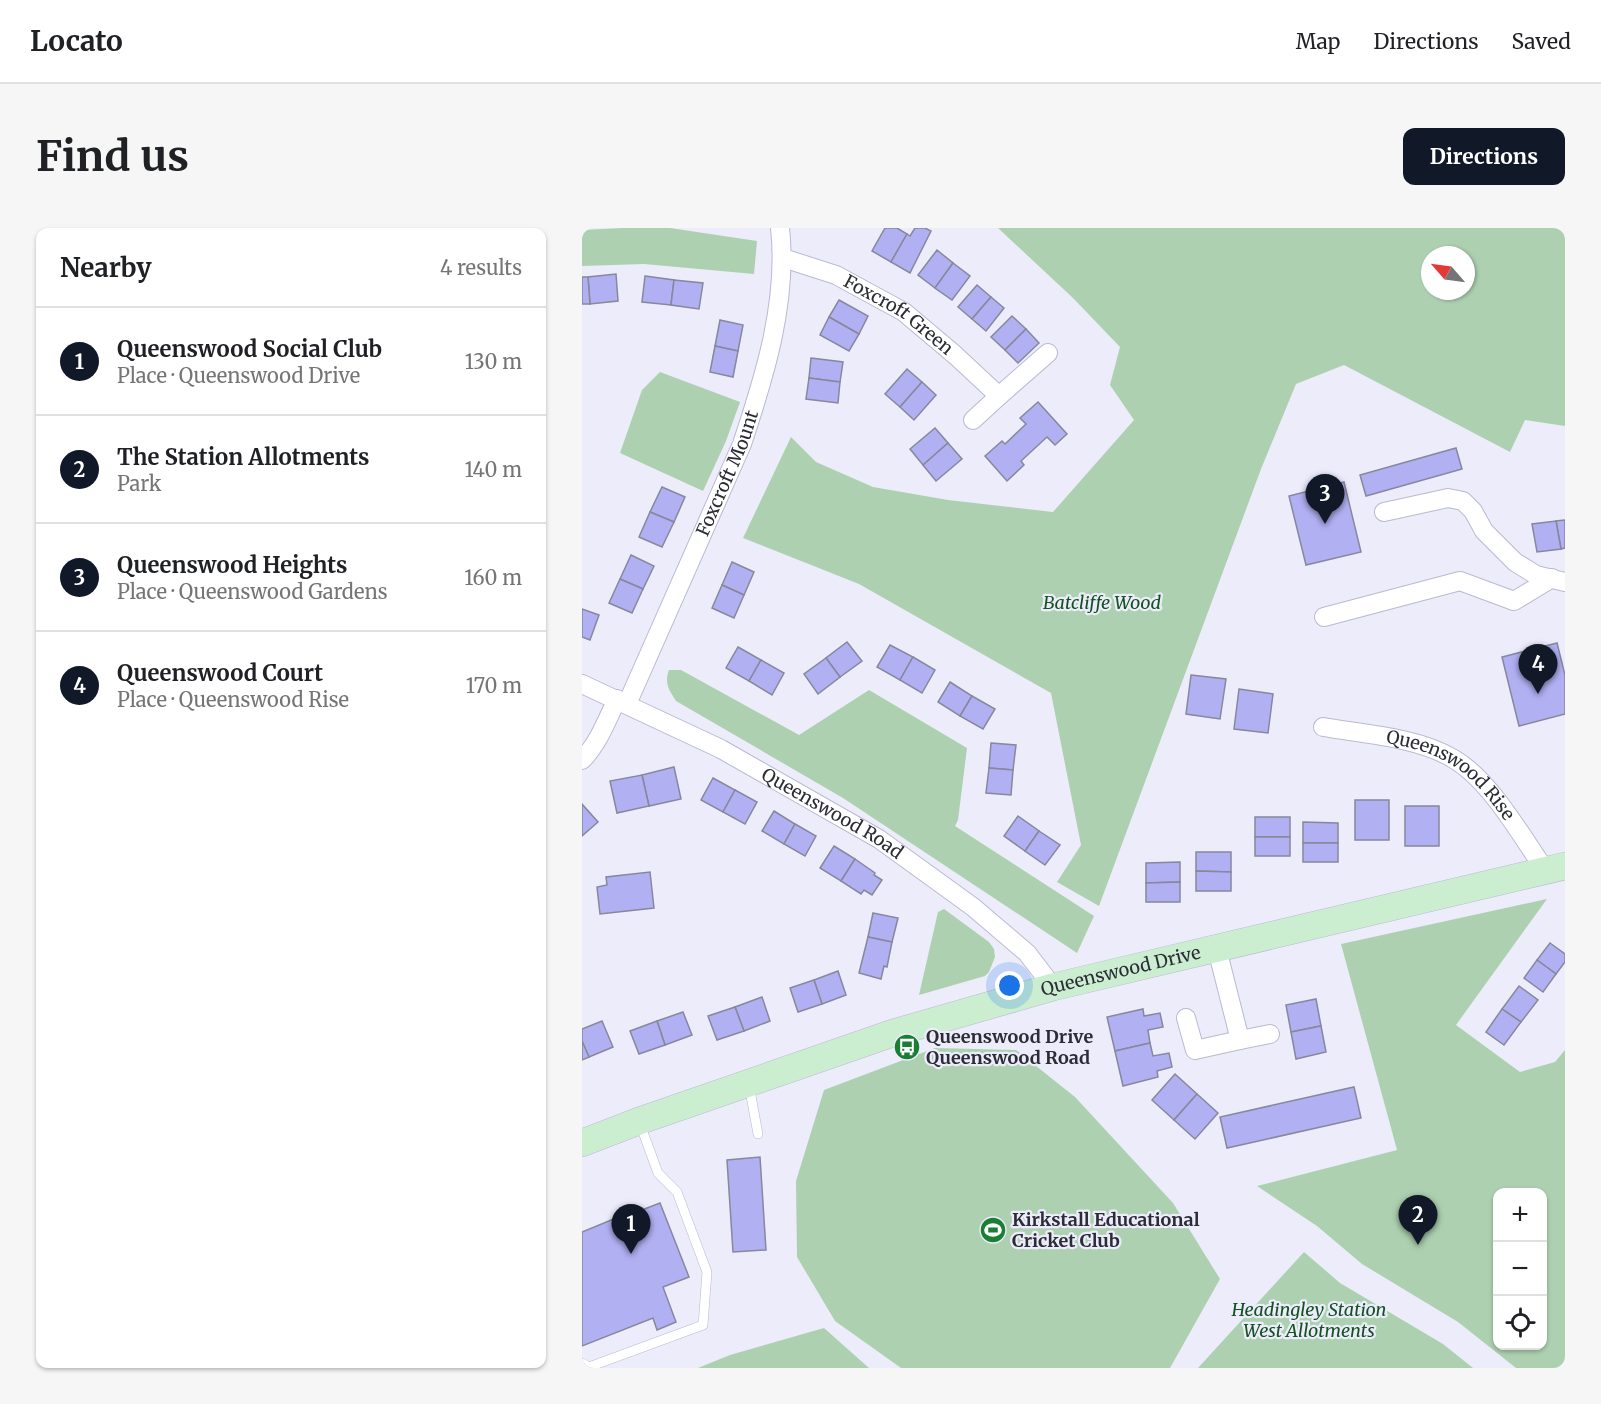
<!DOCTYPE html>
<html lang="en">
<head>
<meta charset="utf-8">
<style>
  :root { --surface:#fff; --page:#f6f6f6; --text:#202124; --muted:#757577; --line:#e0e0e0; --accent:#111827 }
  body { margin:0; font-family:Merriweather,serif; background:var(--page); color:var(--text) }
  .controls { position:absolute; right:18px; bottom:18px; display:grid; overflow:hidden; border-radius:12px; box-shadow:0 2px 4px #0004 }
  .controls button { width:54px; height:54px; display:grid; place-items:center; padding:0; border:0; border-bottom:2px solid var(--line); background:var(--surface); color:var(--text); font:30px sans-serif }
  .compass { position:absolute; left:839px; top:18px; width:54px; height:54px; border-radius:50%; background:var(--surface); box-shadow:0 2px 4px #0004; rotate:298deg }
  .you { position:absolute; left:428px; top:758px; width:21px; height:21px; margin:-15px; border:4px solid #fff; border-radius:50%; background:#1a73e8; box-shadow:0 0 0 9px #1a73e833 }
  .badge { display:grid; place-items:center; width:39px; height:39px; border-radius:50%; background:var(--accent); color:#fff; font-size:20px; font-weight:700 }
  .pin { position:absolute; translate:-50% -50px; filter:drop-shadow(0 2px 3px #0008) }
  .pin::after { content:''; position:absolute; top:32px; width:21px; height:18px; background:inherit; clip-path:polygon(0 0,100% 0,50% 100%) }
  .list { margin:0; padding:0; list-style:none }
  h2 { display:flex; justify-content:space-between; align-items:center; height:78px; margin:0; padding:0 24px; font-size:26px }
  h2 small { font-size:20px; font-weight:400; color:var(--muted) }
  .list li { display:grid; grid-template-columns:39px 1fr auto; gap:18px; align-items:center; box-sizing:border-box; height:108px; padding:0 24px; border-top:2px solid var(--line) }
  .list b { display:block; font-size:22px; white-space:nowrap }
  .list p { margin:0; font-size:20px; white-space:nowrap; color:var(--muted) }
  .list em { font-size:20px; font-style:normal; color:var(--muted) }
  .icon { flex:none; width:33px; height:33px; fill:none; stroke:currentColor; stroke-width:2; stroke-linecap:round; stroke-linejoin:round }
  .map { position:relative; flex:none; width:983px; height:1140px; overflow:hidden; border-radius:12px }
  header { display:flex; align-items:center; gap:36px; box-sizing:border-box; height:84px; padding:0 30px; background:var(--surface); border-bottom:2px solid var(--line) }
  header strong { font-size:28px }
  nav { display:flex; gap:33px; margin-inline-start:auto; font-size:21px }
  .intro { display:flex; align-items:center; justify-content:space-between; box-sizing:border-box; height:144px; padding:0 36px }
  h1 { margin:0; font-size:42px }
  .button { padding:15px 27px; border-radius:12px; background:var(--accent); color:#fff; font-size:21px; font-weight:700 }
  main { display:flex; gap:36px; padding:0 36px }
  aside { flex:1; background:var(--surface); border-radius:12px; box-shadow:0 2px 4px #0004 }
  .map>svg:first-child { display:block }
  .green { fill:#add1b0; fill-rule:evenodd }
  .building { fill:#b1b0f3; stroke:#87879d; stroke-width:1.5 }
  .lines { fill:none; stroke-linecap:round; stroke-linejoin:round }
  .lane-casing { stroke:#b9bad1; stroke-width:10 }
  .street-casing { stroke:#b9bad1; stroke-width:20 }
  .secondary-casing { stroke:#b9bad1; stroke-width:28 }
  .lane { stroke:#fff; stroke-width:9 }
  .street { stroke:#fff; stroke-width:18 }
  .secondary { stroke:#cbeed1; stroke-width:27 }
  .labels { text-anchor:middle; stroke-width:4.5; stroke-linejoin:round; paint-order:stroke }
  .street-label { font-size:18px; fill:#2c2c36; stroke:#ececfb }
  .park-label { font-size:18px; font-style:italic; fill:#135120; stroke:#ececfb }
  .poi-label { font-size:18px; font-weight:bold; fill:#2c2c36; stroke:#ececfb; text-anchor:start }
</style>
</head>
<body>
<header>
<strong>Locato</strong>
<nav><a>Map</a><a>Directions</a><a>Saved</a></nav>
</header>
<div class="intro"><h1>Find us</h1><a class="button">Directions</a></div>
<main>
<aside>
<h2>Nearby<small>4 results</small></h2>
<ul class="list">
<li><span class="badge">1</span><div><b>Queenswood Social Club</b><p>Place · Queenswood Drive</p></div><em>130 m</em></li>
<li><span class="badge">2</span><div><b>The Station Allotments</b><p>Park</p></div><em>140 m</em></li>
<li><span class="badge">3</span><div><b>Queenswood Heights</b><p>Place · Queenswood Gardens</p></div><em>160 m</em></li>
<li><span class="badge">4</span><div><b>Queenswood Court</b><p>Place · Queenswood Rise</p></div><em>170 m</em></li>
</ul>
</aside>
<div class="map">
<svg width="983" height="1140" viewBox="0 0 983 1140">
  <rect width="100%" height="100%" fill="#ececfb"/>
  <!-- green -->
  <g class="green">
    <polygon points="40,0 88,0 175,13 172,46 62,36 0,38 0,2"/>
    <path d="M416,0H983V198L943,192L928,224L762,137L714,156L679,241L517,678L475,654L499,617L469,465L277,356L161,310L209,209L234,234L291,259L366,272L471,284L552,192L528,157L538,119L491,70ZM848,27H884V63H848Z"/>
    <polygon points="78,144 158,174 144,213 121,263 38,225 60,162"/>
    <path d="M87,442H99L217,507L287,462L385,520L376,592L373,598L512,688L495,725L261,570L94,473C87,462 82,455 87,442Z"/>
    <path d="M965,671L874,797L938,844L973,834L983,822V1140H934L876,1094L780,1036L735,998L675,958L815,922L759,716ZM915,964H960V1118H915Z"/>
    <polygon points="362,681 407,714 412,721 413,729 407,744 403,748 337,767 356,684"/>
    <polygon points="353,820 434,822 493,869 591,975 638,1051 588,1140 319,1140 253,1093 215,1029 214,953 242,862"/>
    <polygon points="722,1024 758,1055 861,1116 891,1140 616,1140"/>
    <polygon points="242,1100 287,1140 116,1140 148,1127"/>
  </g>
  <!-- building -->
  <g class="building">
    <polygon points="303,0 315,0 325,6 309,34 290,23"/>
    <polygon points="333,0 343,0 349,3 328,45 309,34 325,6 328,8"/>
    <polygon points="355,22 371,35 353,60 336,47"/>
    <polygon points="371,35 388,48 370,72 353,60"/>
    <polygon points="34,46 36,73 8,76 6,49"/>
    <polygon points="63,48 92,52 89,77 60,74"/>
    <polygon points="0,49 6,49 8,76 0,76"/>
    <polygon points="92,52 121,55 117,81 89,77"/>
    <polygon points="395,57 409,69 390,91 376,79"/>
    <polygon points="409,69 422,80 404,103 390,91"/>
    <polygon points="257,72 286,88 277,106 247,89"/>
    <polygon points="430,88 444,101 423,122 409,109"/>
    <polygon points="247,89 277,106 267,123 238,107"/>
    <polygon points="138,92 161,97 156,123 133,118"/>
    <polygon points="444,101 457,115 436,135 423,122"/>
    <polygon points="133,118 156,123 151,149 128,144"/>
    <polygon points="229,130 261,134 258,154 227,150"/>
    <polygon points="325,141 340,154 318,179 303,166"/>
    <polygon points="227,150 258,154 256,175 224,171"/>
    <polygon points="340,154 354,167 332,192 318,179"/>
    <polygon points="456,174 485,206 473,217 465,209 439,233 442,237 425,253 403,228 420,213 423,216 444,196 438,190"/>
    <polygon points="353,200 366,215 341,237 328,221"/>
    <polygon points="366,215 380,231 354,253 341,237"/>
    <polygon points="874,220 880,241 784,268 778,247"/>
    <polygon points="762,254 779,324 724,337 707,268"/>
    <polygon points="80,259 103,269 92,294 68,284"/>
    <polygon points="68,284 92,294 80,319 57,309"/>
    <polygon points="983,292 983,320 979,321 974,293"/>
    <polygon points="974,293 979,321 955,324 950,296"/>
    <polygon points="49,327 72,338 61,361 38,351"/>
    <polygon points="150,334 172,344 162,367 140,357"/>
    <polygon points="38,351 61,361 50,385 27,375"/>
    <polygon points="140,357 162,367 152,390 130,380"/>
    <polygon points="0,381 17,387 8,412 0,409"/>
    <polygon points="265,414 280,433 258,449 244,430"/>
    <polygon points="975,415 983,447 983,486 937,498 920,429"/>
    <polygon points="308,417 331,429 318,452 295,439"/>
    <polygon points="156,419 179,432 167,453 144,440"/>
    <polygon points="331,429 353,442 340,465 318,452"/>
    <polygon points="244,430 258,449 236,466 222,446"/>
    <polygon points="179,432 202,445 190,467 167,453"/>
    <polygon points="609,447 644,451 638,491 604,486"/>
    <polygon points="368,454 390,468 378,488 356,474"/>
    <polygon points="657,461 691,466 686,505 652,501"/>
    <polygon points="390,468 413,481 401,501 378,488"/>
    <polygon points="409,515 434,517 431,542 407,540"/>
    <polygon points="92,539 99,571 67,578 60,547"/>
    <polygon points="407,540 431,542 429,567 404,565"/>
    <polygon points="60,547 67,578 35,585 28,553"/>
    <polygon points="131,550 153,562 141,584 119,572"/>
    <polygon points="153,562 175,574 163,596 141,584"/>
    <rect x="773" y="572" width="34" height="40"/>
    <polygon points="0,576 16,594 0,608"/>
    <rect x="823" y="578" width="34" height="40"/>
    <polygon points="192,583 213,596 202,616 180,603"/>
    <polygon points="436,588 457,603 443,623 422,608"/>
    <rect x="673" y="589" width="35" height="20"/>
    <polygon points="721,594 756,595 756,615 721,615"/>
    <polygon points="213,596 234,608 223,628 202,616"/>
    <polygon points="457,603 478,617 463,637 443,623"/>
    <rect x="673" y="609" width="35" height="19"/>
    <rect x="721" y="615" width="35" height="19"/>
    <polygon points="252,618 273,631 259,653 238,640"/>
    <polygon points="614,624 649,624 649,644 614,643"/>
    <polygon points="273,631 293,645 292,647 300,652 290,667 282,662 279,666 259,653"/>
    <polygon points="598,634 598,654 564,655 564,635"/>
    <polygon points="614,643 649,644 649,663 614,663"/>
    <polygon points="68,644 72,680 18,686 15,659 25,657 24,649"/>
    <polygon points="598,654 598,674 564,674 564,655"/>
    <polygon points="291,685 316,690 310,714 286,709"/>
    <polygon points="286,709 310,714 305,739 302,738 299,751 277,745"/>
    <polygon points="968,715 983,726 983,734 974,746 955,732"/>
    <polygon points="955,732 974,746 961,764 942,750"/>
    <polygon points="256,743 264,767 240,776 232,752"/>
    <polygon points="232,752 240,776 216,784 208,760"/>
    <polygon points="937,758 956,772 939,794 920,781"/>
    <polygon points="180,769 188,793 162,803 153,779"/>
    <polygon points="734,771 739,798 709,804 704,777"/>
    <polygon points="153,779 162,803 135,812 126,788"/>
    <polygon points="561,781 562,788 578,785 581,799 566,802 568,815 533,823 525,789"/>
    <polygon points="920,781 939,794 922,817 904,804"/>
    <polygon points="101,784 110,807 83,817 75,793"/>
    <polygon points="20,793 31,819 7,829 0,813 0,801"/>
    <polygon points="75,793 83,817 57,826 48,803"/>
    <polygon points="739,798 744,824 714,831 709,804"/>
    <polygon points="0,813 7,829 0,832"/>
    <polygon points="568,815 571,828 587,825 590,839 575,843 576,849 541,858 533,823"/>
    <polygon points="593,846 615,866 592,892 570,872"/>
    <polygon points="772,859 779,890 645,920 638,889"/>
    <polygon points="615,866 636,885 613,911 592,892"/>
    <polygon points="178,929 184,1022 151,1024 145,932"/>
    <polygon points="78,975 107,1049 81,1059 94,1094 75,1102 71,1090 0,1118 0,1004 51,983 52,985"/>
  </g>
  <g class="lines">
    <defs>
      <g id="lane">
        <polyline points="167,857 176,906"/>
        <polyline points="0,1135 7,1139 121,1097 125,1044 95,964 76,945 58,896"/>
      </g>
      <g id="street">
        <path id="s1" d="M201,30L254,47L322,84L373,127L417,168L391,192"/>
        <polyline points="417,168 466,125"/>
        <polyline points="802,284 866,270 881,273 891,283 902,303 933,334 954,347 983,354"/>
        <polyline points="742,389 878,353 932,373 970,350"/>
        <path id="s2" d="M0,456L139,521L297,611L391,679L445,725L471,759"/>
        <path id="s3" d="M45,476L160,216C183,147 206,73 198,0"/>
        <path id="s4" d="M741,499C781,506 835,509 870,530C908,551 939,608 964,643"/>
        <path d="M0,532C16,516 25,492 35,471"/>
        <polyline points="604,790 613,822 658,812 635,721"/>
        <polyline points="658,812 688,806"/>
      </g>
      <g id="secondary">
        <path id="s5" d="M0,915L57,893L311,805L471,759L983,638"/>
      </g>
    </defs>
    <!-- lane casing -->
    <use href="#lane" class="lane-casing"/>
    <!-- street casing -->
    <use href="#street" class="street-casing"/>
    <!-- secondary casing -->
    <use href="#secondary" class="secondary-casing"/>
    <!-- lane -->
    <use href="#lane" class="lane"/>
    <!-- street -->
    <use href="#street" class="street"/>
    <!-- secondary -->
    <use href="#secondary" class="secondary"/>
  </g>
  <!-- icons -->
  <defs>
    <symbol id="bus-disc" viewBox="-11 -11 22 22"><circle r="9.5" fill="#197f33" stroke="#ececfb"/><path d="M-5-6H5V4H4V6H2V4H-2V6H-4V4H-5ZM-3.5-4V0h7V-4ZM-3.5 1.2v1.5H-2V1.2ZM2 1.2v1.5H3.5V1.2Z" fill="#fff"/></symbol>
    <symbol id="stadium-disc" viewBox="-11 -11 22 22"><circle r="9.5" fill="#197f33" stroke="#ececfb"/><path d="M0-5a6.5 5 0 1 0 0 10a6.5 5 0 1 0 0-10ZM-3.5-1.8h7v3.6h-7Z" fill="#fff"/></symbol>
  </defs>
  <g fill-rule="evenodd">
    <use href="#bus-disc" x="310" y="804" width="30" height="30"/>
    <use href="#stadium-disc" x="396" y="987" width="30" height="30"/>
  </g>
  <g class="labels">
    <!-- street labels -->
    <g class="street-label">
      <text dy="6" stroke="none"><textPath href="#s1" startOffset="130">Foxcroft Green</textPath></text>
      <text dy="6" stroke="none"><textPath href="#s3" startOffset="252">Foxcroft Mount</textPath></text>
      <text dy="6" stroke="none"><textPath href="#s4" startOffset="141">Queenswood Rise</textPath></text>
      <text dy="6" stroke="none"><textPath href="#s2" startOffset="282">Queenswood Road</textPath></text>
      <text dy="6" stroke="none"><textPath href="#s5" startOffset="566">Queenswood Drive</textPath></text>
    </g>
    <!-- park labels -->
    <g class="park-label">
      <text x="520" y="381">Batcliffe Wood</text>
      <text x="727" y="1088">Headingley Station<tspan x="727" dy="21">West Allotments</tspan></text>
    </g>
    <!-- poi labels -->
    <g class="poi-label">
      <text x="344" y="815">Queenswood Drive<tspan x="344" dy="21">Queenswood Road</tspan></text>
      <text x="430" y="998">Kirkstall Educational<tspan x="430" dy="21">Cricket Club</tspan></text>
    </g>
  </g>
</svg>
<div class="controls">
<button>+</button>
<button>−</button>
<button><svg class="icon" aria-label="locate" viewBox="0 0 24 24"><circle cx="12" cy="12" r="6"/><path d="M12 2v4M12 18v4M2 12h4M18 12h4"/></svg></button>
</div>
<svg class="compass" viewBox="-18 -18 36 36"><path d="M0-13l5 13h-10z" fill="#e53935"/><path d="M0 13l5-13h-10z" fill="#757577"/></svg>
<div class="you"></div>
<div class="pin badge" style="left:49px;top:1026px">1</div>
<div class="pin badge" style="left:836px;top:1017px">2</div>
<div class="pin badge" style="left:743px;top:296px">3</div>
<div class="pin badge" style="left:956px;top:466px">4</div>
</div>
</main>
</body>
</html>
